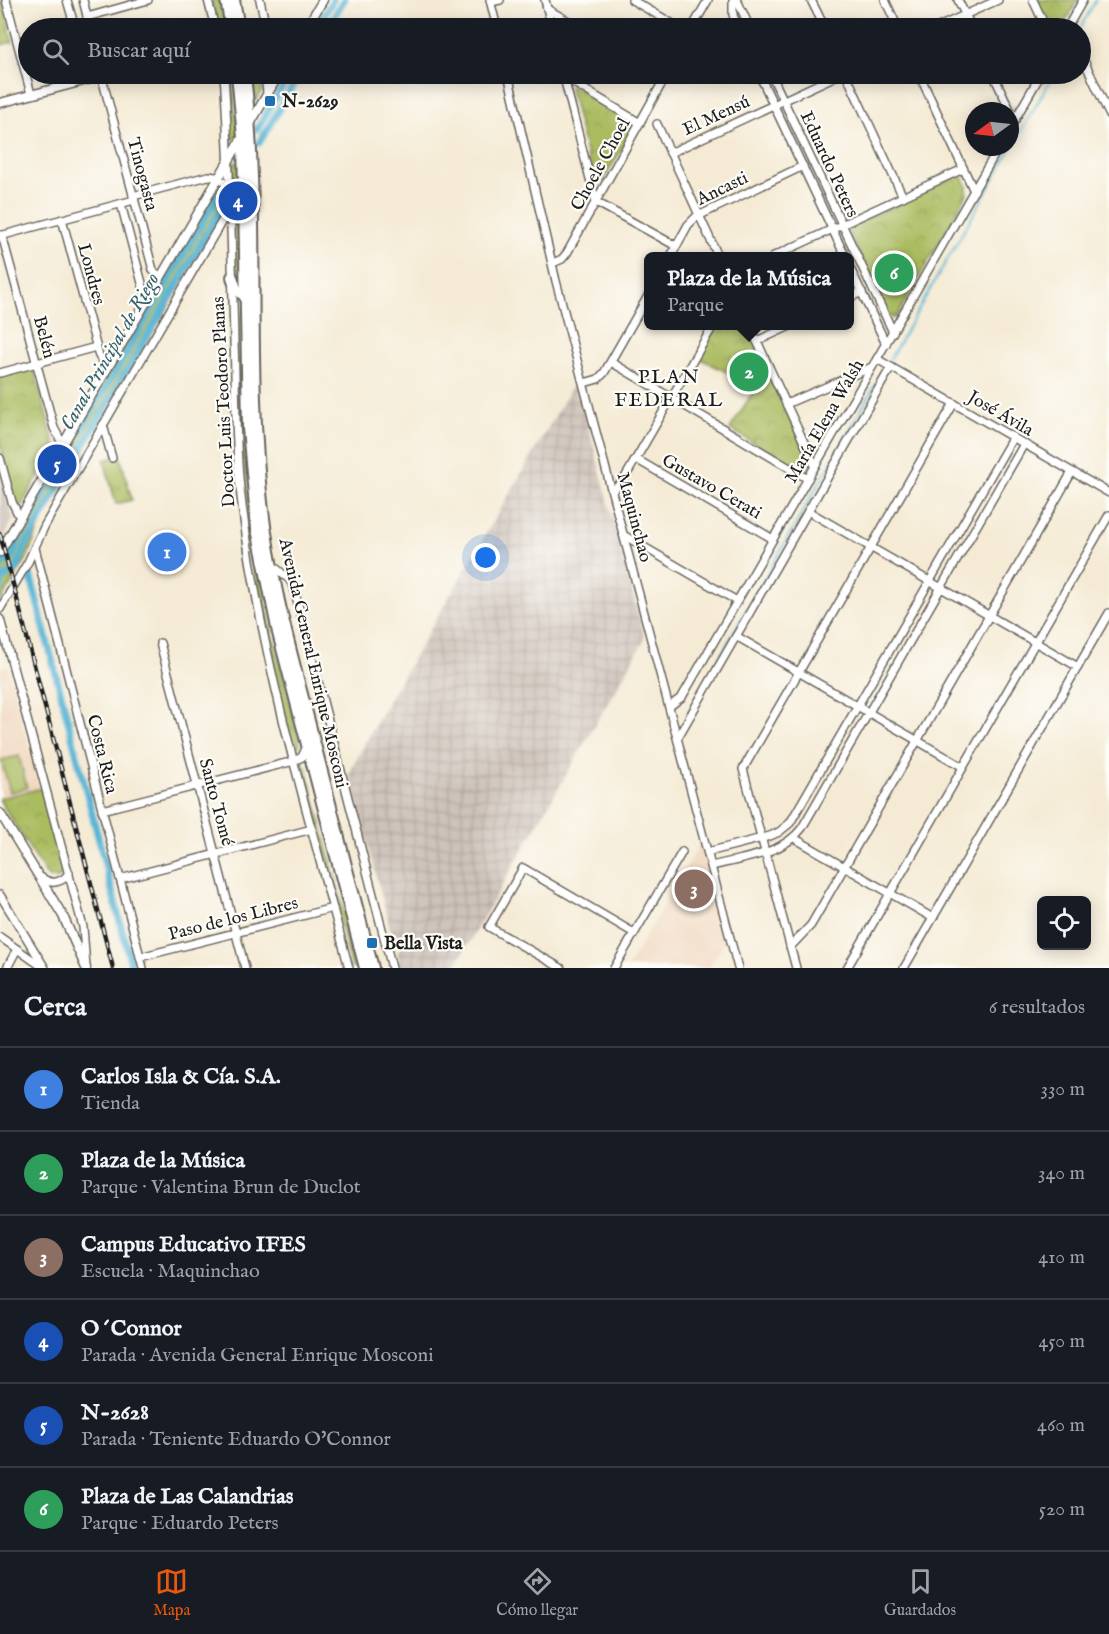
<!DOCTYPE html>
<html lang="es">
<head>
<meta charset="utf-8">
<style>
  :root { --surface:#171b24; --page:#20242c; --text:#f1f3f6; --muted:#9ea1a6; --line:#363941; --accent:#ea580c }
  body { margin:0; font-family:"IM FELL English",serif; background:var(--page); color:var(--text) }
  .controls { position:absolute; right:18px; bottom:18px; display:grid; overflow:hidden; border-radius:9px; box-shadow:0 3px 15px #0003 }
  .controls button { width:54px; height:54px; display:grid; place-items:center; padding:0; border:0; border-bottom:2px solid var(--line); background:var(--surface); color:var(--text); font:30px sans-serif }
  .compass { position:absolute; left:965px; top:102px; width:54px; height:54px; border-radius:50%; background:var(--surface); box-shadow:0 3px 15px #0003; rotate:255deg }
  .you { position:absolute; left:486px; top:558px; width:21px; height:21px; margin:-15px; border:4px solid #fff; border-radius:50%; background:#1a73e8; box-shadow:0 0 0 9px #1a73e833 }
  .badge { display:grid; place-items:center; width:39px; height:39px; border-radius:50%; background:var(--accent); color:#fff; font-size:20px; font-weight:700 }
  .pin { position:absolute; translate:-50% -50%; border:3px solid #fff; box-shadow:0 2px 6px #0006 }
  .popup { position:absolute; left:644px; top:252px; width:210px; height:78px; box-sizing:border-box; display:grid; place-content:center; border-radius:9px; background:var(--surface); filter:drop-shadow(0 2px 4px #0005); font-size:20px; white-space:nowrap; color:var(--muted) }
  .popup b { font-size:22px; color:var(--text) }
  .popup::after { content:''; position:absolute; left:50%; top:100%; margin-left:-12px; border:12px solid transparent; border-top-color:var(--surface) }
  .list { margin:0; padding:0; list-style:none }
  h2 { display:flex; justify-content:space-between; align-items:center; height:78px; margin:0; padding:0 24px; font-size:26px }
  h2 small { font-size:20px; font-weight:400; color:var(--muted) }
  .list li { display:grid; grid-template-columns:39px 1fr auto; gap:18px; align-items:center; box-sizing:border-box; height:84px; padding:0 24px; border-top:2px solid var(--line) }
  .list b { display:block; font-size:22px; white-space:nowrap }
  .list p { margin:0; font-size:20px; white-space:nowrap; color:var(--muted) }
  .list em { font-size:20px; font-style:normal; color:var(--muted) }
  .icon { flex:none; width:33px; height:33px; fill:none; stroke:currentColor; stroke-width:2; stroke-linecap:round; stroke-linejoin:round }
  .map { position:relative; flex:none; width:1109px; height:968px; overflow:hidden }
  .search { position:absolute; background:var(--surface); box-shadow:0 3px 15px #0003; left:18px; right:18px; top:18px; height:66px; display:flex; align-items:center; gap:15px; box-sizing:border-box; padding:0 21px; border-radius:33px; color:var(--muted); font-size:22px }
  .sheet { height:582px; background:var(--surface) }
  nav { display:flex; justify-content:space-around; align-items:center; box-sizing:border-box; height:84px; border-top:2px solid var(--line); background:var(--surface); font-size:16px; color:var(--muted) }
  nav a { display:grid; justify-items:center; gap:3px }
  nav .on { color:var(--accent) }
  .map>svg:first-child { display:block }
  .built { fill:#f0d6bc }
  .industrial { fill:url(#industrial-grid) }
  .railway { fill:#cec2b9 }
  .grass { fill:url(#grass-tufts); stroke:#636c3e; stroke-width:1.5 }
  .park { fill:url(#park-crowns); stroke:#636c3e; stroke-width:1.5 }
  .garden { fill:#aabc60; stroke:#636c3e; stroke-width:1.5 }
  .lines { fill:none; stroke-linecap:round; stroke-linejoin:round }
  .stream { stroke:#58b5d6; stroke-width:2 }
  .canal { stroke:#58b5d6; stroke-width:7 }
  .minor-casing { stroke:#68645d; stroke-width:10 }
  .major-casing { stroke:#68645d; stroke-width:11 }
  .highway-casing { stroke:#68645d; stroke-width:14 }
  .minor { stroke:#fff; stroke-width:7 }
  .major { stroke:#fff; stroke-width:8 }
  .highway { stroke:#fff; stroke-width:10 }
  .rail-casing { stroke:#1c1c1c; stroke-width:4.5 }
  .rail { stroke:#fdfcf7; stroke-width:2; stroke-dasharray:7; stroke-linecap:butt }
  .poi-dot { fill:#1f6fb2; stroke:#fdfcf7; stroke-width:2 }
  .labels { text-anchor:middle; stroke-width:4.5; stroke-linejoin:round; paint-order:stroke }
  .poi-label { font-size:18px; font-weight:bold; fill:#1c1c1c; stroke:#fdfcf7; text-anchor:start }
  .street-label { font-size:18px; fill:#1c1c1c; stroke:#fdfcf7 }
  .water-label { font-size:20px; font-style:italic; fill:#376170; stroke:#fdfcf7 }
  .neighbourhood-label { font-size:20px; letter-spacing:1.5px; fill:#1c1c1c; stroke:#fdfcf7 }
</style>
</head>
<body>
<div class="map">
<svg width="1109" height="968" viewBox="0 0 1109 968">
  <defs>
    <pattern id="industrial-grid" width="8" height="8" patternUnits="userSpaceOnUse" patternTransform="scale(1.5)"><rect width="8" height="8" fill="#cec2b9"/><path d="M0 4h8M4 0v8" fill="none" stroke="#b0a69e"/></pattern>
    <pattern id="grass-tufts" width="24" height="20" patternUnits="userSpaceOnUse" patternTransform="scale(1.5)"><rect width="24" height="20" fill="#aabc60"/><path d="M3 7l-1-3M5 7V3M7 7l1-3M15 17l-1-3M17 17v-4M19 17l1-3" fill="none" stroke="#92a153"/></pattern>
    <pattern id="park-crowns" width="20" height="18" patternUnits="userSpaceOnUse" patternTransform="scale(1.5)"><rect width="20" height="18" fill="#aabc60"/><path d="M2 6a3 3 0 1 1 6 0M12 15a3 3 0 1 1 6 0" fill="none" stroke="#92a153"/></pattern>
  </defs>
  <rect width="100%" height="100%" fill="#fdfcf7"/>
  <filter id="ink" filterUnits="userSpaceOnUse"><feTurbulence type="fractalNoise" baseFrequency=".0167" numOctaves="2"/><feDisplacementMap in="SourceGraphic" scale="12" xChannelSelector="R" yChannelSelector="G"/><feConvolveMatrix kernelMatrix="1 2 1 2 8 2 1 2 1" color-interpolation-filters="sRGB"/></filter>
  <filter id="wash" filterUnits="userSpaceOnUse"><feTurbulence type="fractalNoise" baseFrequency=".008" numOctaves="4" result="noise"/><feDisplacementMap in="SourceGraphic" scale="24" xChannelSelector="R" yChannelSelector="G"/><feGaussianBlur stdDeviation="1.35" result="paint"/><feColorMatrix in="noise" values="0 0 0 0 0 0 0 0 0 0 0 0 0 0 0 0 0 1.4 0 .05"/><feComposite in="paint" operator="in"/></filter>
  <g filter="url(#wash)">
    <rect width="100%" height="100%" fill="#f5ebd5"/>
    <!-- built -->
    <g class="built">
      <polygon points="6,666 9,668 39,788 3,797 0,792 0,668"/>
      <polygon points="702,841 727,937 709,968 627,968"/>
    </g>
    <!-- industrial -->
    <polygon class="industrial" points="576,380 645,639 454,968 400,968 397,954 400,948 396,935 392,935 349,773 383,710"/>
    <!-- railway -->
    <polygon class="railway" points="0,467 13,519 0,546"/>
    <!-- grass -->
    <g class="grass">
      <polygon points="211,0 220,0 226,28 219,28"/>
      <polygon points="226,74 232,74 238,135 235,139 230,136"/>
      <path d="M251,74H261C265,85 262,93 255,102L252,100L250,87L252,85Z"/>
      <polygon points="236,162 239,163 240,179 238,183 241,286 236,284 232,166"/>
      <polygon points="220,186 225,189 225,210 41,523 26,560 0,602 0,559 216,188"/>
      <path d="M236,295L241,298C243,371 242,444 251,517C261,594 282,669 300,744L296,752L294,750C273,663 251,575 243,486C237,423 238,358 236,295Z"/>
      <polygon points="120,456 132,500 116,504 104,460"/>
      <polygon points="301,763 303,763 306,767 359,968 352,968 300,768"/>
    </g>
    <!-- park -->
    <g class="park">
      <polygon points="0,0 2,0 13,42 0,45"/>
      <polygon points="1035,0 1078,0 1062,28 1048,28"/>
      <polygon points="572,85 631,120 633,130 603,181 594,183 569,86"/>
      <polygon points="959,175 963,177 967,186 967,194 898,314 894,318 890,318 848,230 849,227"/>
      <polygon points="716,326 748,326 811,463 811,467 806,472 801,471 730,429 756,387 697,357"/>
      <polygon points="30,368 33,368 35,372 55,446 20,508 16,506 0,443 0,376"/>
      <path d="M43,788L64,867L62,875C56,881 50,879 45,873L0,801V798Z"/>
    </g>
    <!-- garden -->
    <polygon class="garden" points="19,756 27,788 10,792 1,760"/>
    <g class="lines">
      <!-- stream -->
      <g class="stream">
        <polyline points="1080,28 1096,0"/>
        <polyline points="890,359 1054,74"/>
        <polyline points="687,714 884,370"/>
      </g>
      <!-- canal -->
      <g class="canal">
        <polyline points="316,28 333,0"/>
        <polyline points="327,28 344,0"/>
        <polyline points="257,129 290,74"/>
        <polyline points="259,143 300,74"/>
        <polyline points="8,560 12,557 21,533 221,190"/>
        <polyline points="0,567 5,561"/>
        <polyline points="11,573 16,570 26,544 223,206"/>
        <polyline points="30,574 132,968"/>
        <polyline points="0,590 2,579 9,574"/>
      </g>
    </g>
  </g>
  <g filter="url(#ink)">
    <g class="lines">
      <defs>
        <g id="minor">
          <polyline points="6,0 31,94"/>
          <polyline points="67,0 75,28"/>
          <polyline points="83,0 90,28"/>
          <polyline points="208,0 215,28"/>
          <polyline points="260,0 266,28"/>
          <polyline points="490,0 497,28"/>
          <polyline points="545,0 552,28"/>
          <polyline points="632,0 680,28"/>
          <polyline points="733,0 733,15 738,28"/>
          <polyline points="737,0 750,28"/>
          <polyline points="811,0 825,28"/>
          <polyline points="885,0 898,28"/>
          <polyline points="958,0 972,28"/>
          <polyline points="1033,0 1046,28"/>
          <polyline points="491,2 500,0"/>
          <polyline points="547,9 581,28"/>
          <polyline points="87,17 148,0"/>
          <polyline points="692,28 708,0"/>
          <polyline points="936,28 998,0"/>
          <polyline points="1067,28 1083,0"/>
          <polyline points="1080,52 1109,114"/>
          <polyline points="101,74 153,270 160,279"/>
          <path d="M224,74C230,163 232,253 234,342C236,391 235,440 240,488C258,651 307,810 349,968"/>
          <polyline points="265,74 267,93"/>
          <polyline points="508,74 556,281 738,968"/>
          <polyline points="563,74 596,202 676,246"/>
          <polyline points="759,74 845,256"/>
          <polyline points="771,74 893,332"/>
          <polyline points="846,74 903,197"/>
          <polyline points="919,74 974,191"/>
          <polyline points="993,74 1015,120"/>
          <polyline points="564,77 640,123"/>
          <polyline points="657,124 718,256"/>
          <polyline points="1010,128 1041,74"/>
          <polyline points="670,153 840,74"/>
          <polyline points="133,196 208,176 216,177 230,187"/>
          <polyline points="121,204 147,302"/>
          <polyline points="62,219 99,356 107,369"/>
          <polyline points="2,235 54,428 63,445"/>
          <polyline points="0,236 134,200"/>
          <polyline points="671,256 688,225 696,217 803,166"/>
          <polyline points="774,256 963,169"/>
          <polyline points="553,263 562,259 567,253 667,74"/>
          <polyline points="849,266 886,344"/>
          <polyline points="849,298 862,292"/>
          <polyline points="750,326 815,466"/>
          <polyline points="757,341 790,326"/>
          <polyline points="877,359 1109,493"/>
          <polyline points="611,362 808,479"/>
          <polyline points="0,373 96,347"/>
          <polyline points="584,383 598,379 604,373 648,296"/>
          <polyline points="786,404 872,367"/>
          <polyline points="103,425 112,458"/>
          <polyline points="0,458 12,502 20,518"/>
          <polyline points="636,459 773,539"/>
          <polyline points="612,491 623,481 713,326"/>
          <polyline points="808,511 1078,667"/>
          <polyline points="625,536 737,601"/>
          <polyline points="35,548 143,968"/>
          <polyline points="271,564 290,580 294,589 392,968"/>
          <polyline points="0,609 28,562 45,525 229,209"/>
          <polyline points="0,619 83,927 86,967"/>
          <polyline points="736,636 963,767"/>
          <polyline points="160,643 245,968"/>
          <polyline points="670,706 682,697 999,147"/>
          <polyline points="678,737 891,367"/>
          <polyline points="102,810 294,761 302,757 306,748"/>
          <polyline points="794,838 933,918"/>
          <polyline points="708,852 770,836 779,832 790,823 1013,437"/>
          <path d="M712,866C742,858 782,855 802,828L1024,444"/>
          <path d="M42,878C51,885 62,883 69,873"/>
          <polyline points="120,879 312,829"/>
          <polyline points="0,895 45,968"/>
          <polyline points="0,937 44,968"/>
          <polyline points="790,947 811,925 1072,472"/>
          <polyline points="140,957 333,908"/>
          <polyline points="7,968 17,949"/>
          <polyline points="561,968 489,927 523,868 634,933"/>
          <polyline points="614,968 682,852"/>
          <polyline points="796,968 743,769 954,403"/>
          <polyline points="847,968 1109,515"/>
          <polyline points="904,968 1109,613"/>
        </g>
        <g id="major">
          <polyline points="306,28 323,0"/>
          <polyline points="0,103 110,74"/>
          <polyline points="250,124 279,74"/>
          <polyline points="0,552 242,138"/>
          <polyline points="0,813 63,916 86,968"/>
        </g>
        <g id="highway">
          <polyline points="226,0 231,28"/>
          <polyline points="234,0 239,28"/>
          <polyline points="237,74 243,137 248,428 257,529 278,633 365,968"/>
          <path d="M245,74C261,216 246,360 262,502C270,576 290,648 309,721C330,803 351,886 373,968"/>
          <polyline points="232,277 236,289 246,297"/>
        </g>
      </defs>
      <!-- minor casing -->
      <use href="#minor" class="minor-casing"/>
      <!-- major casing -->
      <use href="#major" class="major-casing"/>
      <!-- highway casing -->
      <use href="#highway" class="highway-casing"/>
      <!-- minor -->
      <use href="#minor" class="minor"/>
      <!-- major -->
      <use href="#major" class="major"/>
      <!-- highway -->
      <use href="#highway" class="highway"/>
      <defs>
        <polyline id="rail" points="0,534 113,968"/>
      </defs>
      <!-- rail casing -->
      <use href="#rail" class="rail-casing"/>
      <!-- rail -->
      <use href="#rail" class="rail"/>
    </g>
  </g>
  <!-- markers -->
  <g class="poi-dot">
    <rect x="264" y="95" width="12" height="12" rx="3"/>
    <rect x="366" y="937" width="12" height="12" rx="3"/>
  </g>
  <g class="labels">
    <!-- poi labels -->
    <g class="poi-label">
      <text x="282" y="107">N-2629</text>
      <text x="384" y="949">Bella Vista</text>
    </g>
    <!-- street labels -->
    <g class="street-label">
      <text transform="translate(716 115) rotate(-25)" y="6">El Mensú</text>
      <text transform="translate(600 164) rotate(-61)" y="6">Choele Choel</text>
      <text transform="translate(830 164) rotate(65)" y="6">Eduardo Peters</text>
      <text transform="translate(143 174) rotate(75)" y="6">Tinogasta</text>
      <text transform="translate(722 188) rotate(-26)" y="6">Ancasti</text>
      <text transform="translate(92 274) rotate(75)" y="6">Londres</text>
      <text transform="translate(45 337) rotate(75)" y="6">Belén</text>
      <text transform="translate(223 402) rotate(-93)" y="6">Doctor Luis Teodoro Planas</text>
      <text transform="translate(1001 413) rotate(30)" y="6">José Ávila</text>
      <text transform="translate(824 421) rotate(-60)" y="6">María Elena Walsh</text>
      <text transform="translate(712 486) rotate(30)" y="6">Gustavo Cerati</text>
      <text transform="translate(635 517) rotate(75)" y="6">Maquinchao</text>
      <text transform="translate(314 663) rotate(77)" y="6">Avenida General Enrique Mosconi</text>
      <text transform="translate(103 754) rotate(76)" y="6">Costa Rica</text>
      <text transform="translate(217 802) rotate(75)" y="6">Santo Tomé</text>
      <text transform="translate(233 918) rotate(-14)" y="6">Paso de los Libres</text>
    </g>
    <!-- water labels -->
    <g class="water-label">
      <text transform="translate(109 351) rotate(-60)" y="7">Canal Principal de Riego</text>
    </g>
    <!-- neighbourhood labels -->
    <g class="neighbourhood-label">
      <text x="669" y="383">PLAN<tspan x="669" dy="23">FEDERAL</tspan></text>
    </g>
  </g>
</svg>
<div class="controls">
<button><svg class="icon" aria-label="locate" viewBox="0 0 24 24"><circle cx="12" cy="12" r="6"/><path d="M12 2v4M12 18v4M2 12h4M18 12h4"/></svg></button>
</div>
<svg class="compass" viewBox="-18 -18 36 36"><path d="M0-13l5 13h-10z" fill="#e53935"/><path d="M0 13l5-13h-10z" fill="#9ea1a6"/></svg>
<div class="you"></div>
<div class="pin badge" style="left:167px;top:552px;background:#3f7fe0">1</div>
<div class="pin badge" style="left:749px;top:372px;background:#2e9e5b">2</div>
<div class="popup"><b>Plaza de la Música</b>Parque</div>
<div class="pin badge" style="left:694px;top:889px;background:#8d6e63">3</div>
<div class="pin badge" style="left:238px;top:201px;background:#1a4fb4">4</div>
<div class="pin badge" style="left:57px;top:464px;background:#1a4fb4">5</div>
<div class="pin badge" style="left:894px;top:273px;background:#2e9e5b">6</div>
<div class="search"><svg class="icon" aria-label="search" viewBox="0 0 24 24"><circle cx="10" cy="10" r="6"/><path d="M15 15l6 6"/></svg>Buscar aquí</div>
</div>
<section class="sheet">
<h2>Cerca<small>6 resultados</small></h2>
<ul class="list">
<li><span class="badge" style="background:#3f7fe0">1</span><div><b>Carlos Isla &amp; Cía. S.A.</b><p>Tienda</p></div><em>330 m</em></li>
<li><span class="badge" style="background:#2e9e5b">2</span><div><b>Plaza de la Música</b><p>Parque · Valentina Brun de Duclot</p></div><em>340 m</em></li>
<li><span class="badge" style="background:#8d6e63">3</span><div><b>Campus Educativo IFES</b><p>Escuela · Maquinchao</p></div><em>410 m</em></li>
<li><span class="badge" style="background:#1a4fb4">4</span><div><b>O´Connor</b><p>Parada · Avenida General Enrique Mosconi</p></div><em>450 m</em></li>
<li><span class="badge" style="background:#1a4fb4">5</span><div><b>N-2628</b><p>Parada · Teniente Eduardo O'Connor</p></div><em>460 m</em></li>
<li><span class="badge" style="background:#2e9e5b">6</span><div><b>Plaza de Las Calandrias</b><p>Parque · Eduardo Peters</p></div><em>520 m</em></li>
</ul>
</section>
<nav>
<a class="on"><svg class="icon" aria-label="map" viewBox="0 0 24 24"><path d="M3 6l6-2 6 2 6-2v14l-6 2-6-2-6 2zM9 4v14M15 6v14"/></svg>Mapa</a>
<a><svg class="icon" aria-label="directions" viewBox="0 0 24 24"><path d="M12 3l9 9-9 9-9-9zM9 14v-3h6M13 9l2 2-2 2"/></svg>Cómo llegar</a>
<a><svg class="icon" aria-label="saved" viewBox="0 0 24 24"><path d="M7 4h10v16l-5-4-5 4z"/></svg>Guardados</a>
</nav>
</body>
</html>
